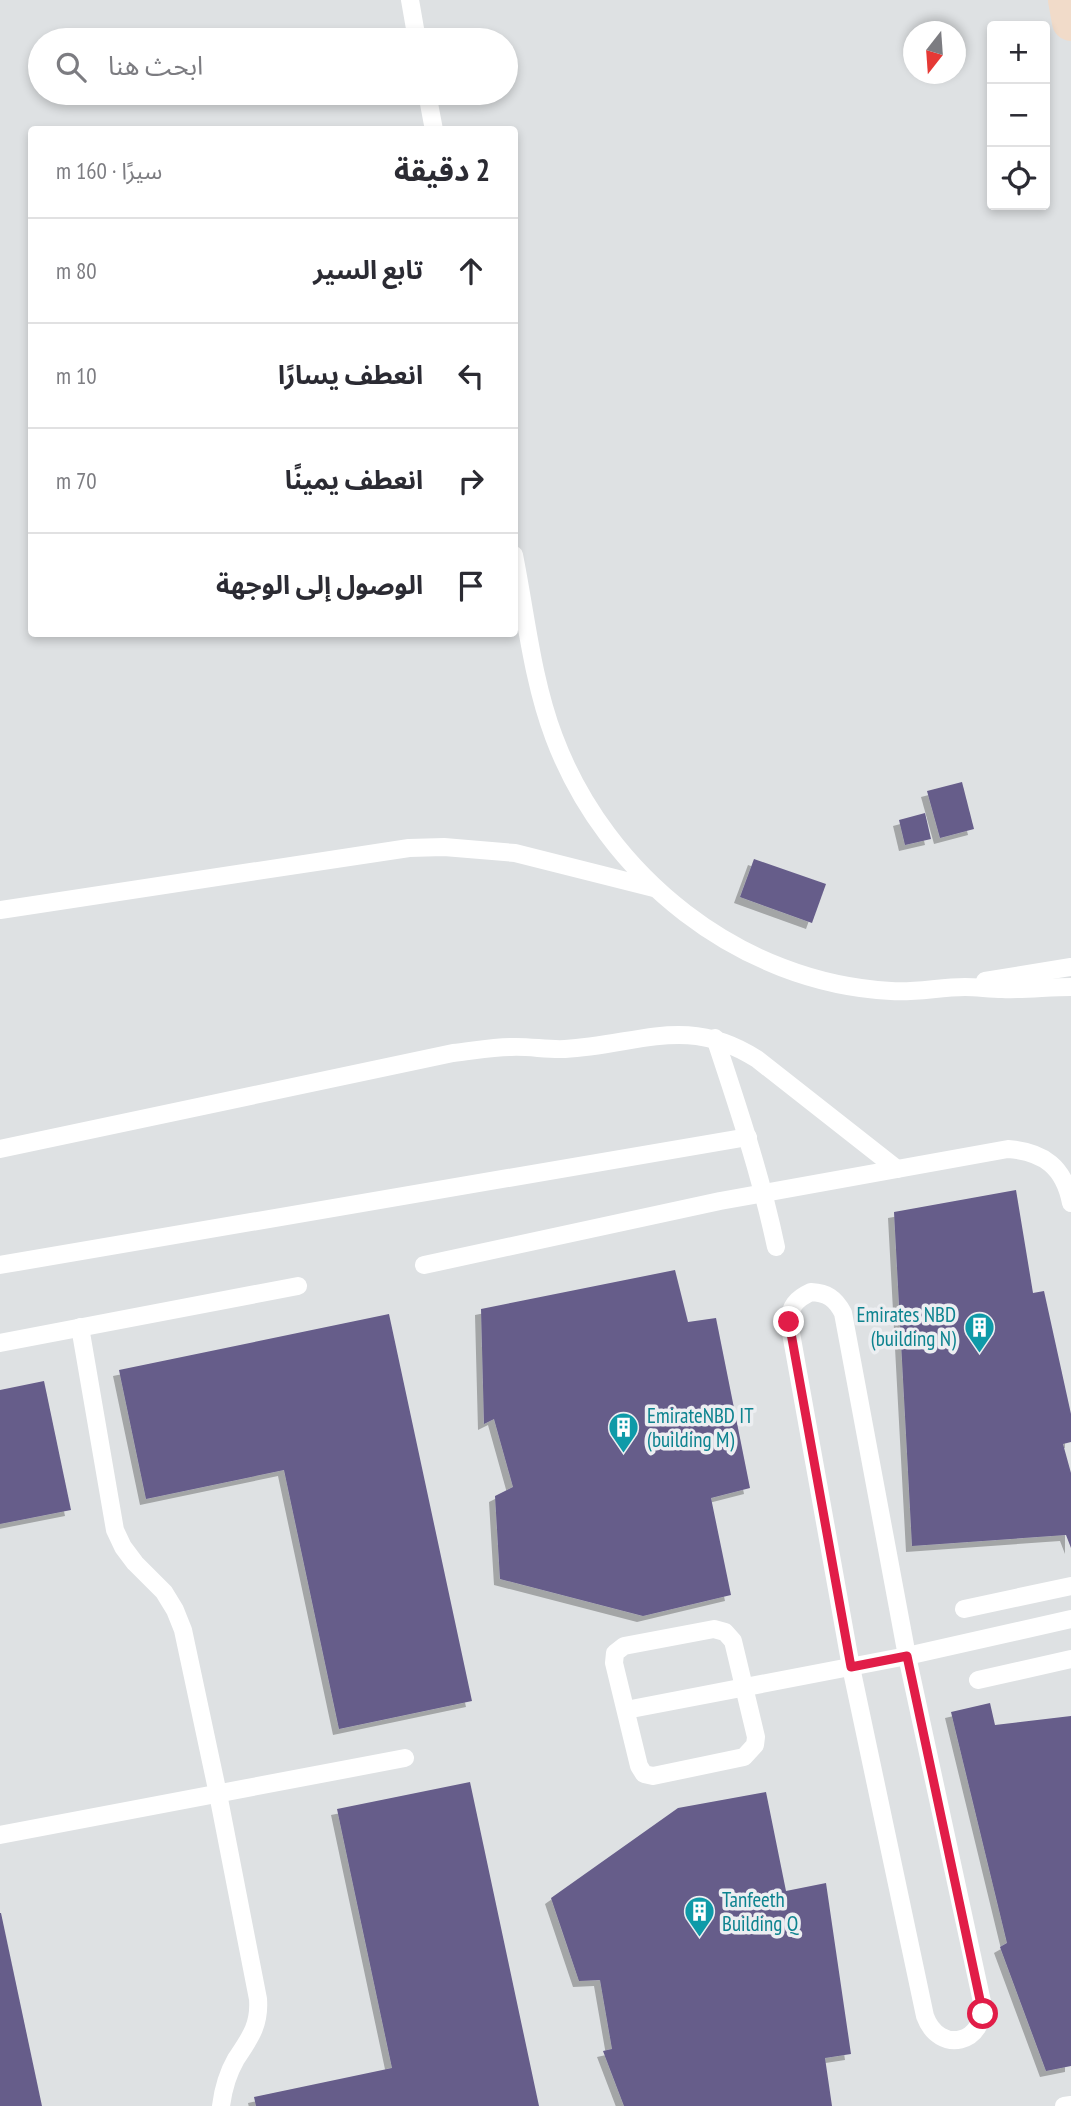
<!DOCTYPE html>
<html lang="ar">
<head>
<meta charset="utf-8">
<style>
  :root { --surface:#fff; --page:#f7f7f7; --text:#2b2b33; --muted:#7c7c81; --line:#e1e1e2 }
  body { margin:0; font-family:"PT Sans Narrow","Noto Sans Arabic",sans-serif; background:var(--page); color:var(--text); direction:rtl }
  .controls { position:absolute; right:21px; top:21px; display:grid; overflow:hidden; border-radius:7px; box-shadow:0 4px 10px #0003 }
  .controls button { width:63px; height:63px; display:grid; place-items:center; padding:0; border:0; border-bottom:2px solid var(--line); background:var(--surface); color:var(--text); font:35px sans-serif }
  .compass { position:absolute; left:903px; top:21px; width:63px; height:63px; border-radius:50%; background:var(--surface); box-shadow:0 4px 10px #0003; rotate:197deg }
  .stop { position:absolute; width:21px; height:21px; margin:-16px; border:5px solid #e11d48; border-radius:50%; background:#fff }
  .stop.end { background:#e11d48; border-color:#fff; box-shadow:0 2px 7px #0008 }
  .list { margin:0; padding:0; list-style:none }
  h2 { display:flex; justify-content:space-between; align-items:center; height:91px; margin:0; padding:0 28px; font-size:30px }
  h2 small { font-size:23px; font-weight:400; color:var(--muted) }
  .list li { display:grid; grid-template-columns:46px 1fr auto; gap:21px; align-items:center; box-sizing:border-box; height:105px; padding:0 28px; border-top:2px solid var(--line) }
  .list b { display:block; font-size:26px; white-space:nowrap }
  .list em { font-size:23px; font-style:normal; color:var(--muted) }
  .icon { flex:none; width:38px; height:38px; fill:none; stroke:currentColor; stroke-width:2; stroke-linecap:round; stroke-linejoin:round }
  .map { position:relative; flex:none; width:1071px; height:2106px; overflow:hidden; direction:ltr }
  .search { position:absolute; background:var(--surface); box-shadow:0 4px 10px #0003; left:28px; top:28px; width:490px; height:77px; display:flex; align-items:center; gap:18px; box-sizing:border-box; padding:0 24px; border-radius:38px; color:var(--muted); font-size:26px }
  .panel { position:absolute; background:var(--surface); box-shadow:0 4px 10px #0003; left:28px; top:126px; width:490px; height:511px; border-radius:7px; direction:rtl }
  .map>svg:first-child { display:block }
  .building { fill:#665d8a; filter:url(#shadow) }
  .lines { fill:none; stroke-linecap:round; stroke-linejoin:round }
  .service { stroke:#fff; stroke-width:18 }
  .secondary { stroke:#f1dbc9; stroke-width:38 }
  .route { stroke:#e11d48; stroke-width:9 }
  .labels { text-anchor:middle; stroke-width:7; stroke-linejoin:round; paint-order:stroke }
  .culture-label { font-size:21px; fill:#0d838f; stroke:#eceef1; text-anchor:start }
</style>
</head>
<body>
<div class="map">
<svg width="1071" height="2106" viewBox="0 0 1071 2106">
  <defs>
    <filter id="shadow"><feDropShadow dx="-6" dy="6" stdDeviation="0" flood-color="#0004"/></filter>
  </defs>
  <rect width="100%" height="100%" fill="#dee1e3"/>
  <!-- building -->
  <g class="building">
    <polygon points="962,782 974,829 940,838 927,791"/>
    <polygon points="925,813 931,839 905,845 899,820"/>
    <polygon points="754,859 826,884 812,923 740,897"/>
    <polygon points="1016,1190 1033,1293 1044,1291 1071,1414 1071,1442 1063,1444 1071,1473 1071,1548 1066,1535 912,1546 894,1212"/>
    <polygon points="675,1270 688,1322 716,1318 750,1488 711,1498 731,1595 643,1616 500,1579 495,1496 513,1487 494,1419 484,1424 481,1309"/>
    <polygon points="389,1314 472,1701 339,1729 284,1470 146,1499 119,1370"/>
    <polygon points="44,1381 71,1510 0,1524 0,1390"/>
    <polygon points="990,1703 995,1725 1071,1716 1071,2066 1046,2071 1000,1947 1007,1943 951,1712"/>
    <polygon points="470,1782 539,2106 256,2106 254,2097 392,2068 337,1809"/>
    <polygon points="766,1792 786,1891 826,1883 851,2054 825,2058 832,2106 624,2106 603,2051 612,2049 600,1980 579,1981 551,1898 678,1808"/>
    <polygon points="0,1913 1,1913 42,2106 0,2106"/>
  </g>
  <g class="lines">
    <!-- service -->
    <g class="service">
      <polyline points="410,0 417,40"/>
      <polyline points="427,93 434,130"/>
      <path d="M514,555C526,615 532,679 554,737C606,876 740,983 891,991C915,993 940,987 965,987C977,987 990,989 1002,989C1025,990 1048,987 1071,987"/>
      <polyline points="0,910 409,848 444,847 515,853 654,888"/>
      <polyline points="985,981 1071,967"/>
      <path d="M715,1038C738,1107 761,1176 776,1247"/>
      <path d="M0,1149L453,1053C472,1051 492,1047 511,1047C529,1046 547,1050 565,1049C639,1045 687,1014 757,1059L897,1169"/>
      <polyline points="0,1265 748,1137"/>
      <path d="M424,1265L720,1201L1008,1149C1044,1152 1064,1167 1071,1203"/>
      <path d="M811,1292C827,1293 835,1298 843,1313L907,1656L982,2002C987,2044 939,2055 925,2016L851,1667L789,1322C790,1306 796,1299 811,1292Z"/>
      <path d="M80,1327L115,1530L123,1547L135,1563L164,1592L175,1610L183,1630L218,1794L258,1999C260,2025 250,2038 236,2059C228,2073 223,2090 221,2106"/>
      <polyline points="0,1343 298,1286"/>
      <polyline points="964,1609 1071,1586"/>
      <polygon points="714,1629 725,1632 733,1641 756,1737 755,1745 744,1757 653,1776 644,1774 639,1766 614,1663 615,1653 624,1646"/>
      <polyline points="978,1680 1071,1659"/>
      <polyline points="626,1710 907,1656 1071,1619"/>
      <polyline points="0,1835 405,1758"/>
      <polyline points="1064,2106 1071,2105"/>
    </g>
    <!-- secondary -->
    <polyline class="secondary" points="1067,0 1071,22"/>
  </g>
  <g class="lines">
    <!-- route -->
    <polyline class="route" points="789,1322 851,1667 907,1656 983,2014"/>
  </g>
  <!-- icons -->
  <defs>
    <symbol id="building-pin" viewBox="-11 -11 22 30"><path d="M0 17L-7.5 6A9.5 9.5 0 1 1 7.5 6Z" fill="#0f9aa8" stroke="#eceef1"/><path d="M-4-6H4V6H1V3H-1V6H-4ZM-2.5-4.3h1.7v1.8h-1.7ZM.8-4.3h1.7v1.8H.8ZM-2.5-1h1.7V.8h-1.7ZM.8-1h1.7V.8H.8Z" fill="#fff"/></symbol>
  </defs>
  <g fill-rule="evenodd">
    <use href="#building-pin" x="962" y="1310" width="35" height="47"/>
    <use href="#building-pin" x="606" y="1410" width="35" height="47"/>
    <use href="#building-pin" x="682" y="1894" width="35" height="47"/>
  </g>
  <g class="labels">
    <!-- culture labels -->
    <g class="culture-label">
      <text x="956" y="1322" text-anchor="end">Emirates NBD<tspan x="956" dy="24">(building N)</tspan></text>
      <text x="647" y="1423">EmirateNBD IT<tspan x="647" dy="24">(building M)</tspan></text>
      <text x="722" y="1907">Tanfeeth<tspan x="722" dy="24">Building Q</tspan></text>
    </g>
  </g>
</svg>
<div class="controls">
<button>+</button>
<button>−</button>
<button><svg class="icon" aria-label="locate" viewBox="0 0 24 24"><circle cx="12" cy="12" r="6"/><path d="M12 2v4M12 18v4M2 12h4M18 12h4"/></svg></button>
</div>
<svg class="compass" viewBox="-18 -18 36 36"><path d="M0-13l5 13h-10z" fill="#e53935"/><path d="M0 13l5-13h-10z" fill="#7c7c81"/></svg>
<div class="stop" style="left:983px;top:2014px"></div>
<div class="stop end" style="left:789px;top:1322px"></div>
<div class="search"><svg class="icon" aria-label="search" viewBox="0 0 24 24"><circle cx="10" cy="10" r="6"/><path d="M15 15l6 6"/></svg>ابحث هنا</div>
<section class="panel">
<h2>2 دقيقة<small>سيرًا · 160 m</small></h2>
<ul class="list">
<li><svg class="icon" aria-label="ahead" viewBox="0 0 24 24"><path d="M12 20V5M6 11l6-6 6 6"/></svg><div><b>تابع السير</b></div><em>80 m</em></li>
<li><svg class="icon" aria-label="left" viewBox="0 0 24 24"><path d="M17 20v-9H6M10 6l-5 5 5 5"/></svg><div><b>انعطف يسارًا</b></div><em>10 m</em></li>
<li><svg class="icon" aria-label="right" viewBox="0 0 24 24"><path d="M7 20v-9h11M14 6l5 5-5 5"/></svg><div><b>انعطف يمينًا</b></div><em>70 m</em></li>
<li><svg class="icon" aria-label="arrive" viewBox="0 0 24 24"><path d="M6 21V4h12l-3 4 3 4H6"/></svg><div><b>الوصول إلى الوجهة</b></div></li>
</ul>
</section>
</div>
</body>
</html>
